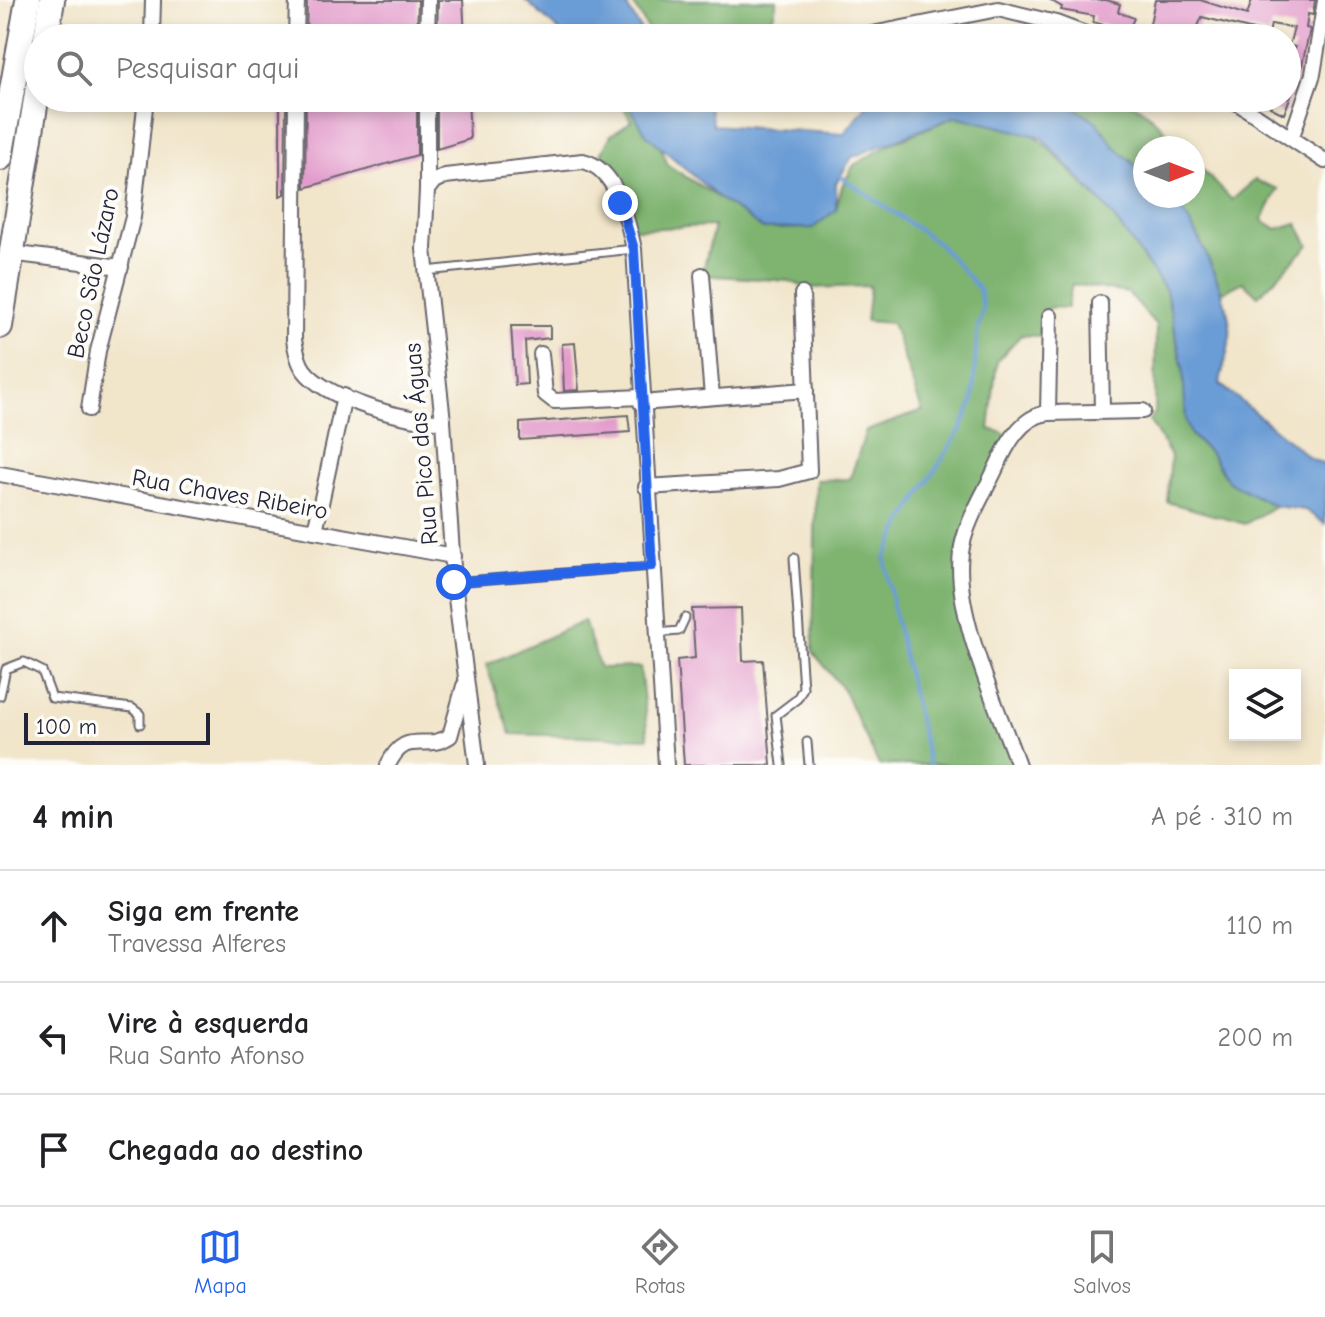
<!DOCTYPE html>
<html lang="pt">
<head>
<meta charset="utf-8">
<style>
  :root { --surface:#fff; --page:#f6f6f6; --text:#202124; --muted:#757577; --line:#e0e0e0; --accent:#2563eb }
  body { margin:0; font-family:"Comic Neue",sans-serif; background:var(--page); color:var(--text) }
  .controls { position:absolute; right:24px; bottom:24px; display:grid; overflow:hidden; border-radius:0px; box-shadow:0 4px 12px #0003 }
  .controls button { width:72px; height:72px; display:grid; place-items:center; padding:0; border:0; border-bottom:2px solid var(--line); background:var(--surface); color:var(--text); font:40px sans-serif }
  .compass { position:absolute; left:1133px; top:136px; width:72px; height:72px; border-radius:50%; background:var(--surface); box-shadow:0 4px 12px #0003; rotate:90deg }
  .scale { position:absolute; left:24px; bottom:20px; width:186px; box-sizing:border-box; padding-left:8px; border:4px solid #22223b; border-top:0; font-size:22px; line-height:28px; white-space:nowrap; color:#22223b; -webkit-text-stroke:6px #fdfcf7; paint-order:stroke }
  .stop { position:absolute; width:24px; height:24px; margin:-18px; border:6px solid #2563eb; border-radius:50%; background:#fff }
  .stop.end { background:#2563eb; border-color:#fff; box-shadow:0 2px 8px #0008 }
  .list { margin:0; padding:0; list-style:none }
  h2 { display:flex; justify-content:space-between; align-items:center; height:104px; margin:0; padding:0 32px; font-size:34px }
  h2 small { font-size:26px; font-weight:400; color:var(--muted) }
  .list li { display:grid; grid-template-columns:52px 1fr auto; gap:24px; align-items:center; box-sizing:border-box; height:112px; padding:0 32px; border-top:2px solid var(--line) }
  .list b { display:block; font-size:30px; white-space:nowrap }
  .list p { margin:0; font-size:26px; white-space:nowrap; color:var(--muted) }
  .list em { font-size:26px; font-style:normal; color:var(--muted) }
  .icon { flex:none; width:44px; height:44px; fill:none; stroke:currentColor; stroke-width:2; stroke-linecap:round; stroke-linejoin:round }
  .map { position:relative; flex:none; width:1325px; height:765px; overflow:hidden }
  .search { position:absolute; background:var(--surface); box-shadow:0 4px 12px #0003; left:24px; right:24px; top:24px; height:88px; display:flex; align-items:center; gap:20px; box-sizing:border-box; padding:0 28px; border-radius:44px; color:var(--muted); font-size:30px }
  .sheet { height:440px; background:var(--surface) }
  nav { display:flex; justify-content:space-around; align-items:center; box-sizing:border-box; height:112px; border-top:2px solid var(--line); background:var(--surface); font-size:22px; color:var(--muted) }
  nav a { display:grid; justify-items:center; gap:4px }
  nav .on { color:var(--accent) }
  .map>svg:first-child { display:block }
  .forest { fill:#7eb370; stroke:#506a56; stroke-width:2 }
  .water { fill:#6b9cd5; stroke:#465f88; stroke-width:2 }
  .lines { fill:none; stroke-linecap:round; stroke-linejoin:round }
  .stream { stroke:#6b9cd5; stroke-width:4 }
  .building { fill:#e39bcc }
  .service-casing { stroke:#6a666d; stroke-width:11 }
  .minor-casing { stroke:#6a666d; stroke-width:18 }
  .trunk-casing { stroke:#6a666d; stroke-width:28 }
  .service { stroke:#fff; stroke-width:7 }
  .minor { stroke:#fff; stroke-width:14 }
  .trunk { stroke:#fff; stroke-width:24 }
  .route { stroke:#2563eb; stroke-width:10 }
  .labels { text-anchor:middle; stroke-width:8; stroke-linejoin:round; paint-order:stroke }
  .street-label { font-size:24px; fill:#22223b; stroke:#fdfcf7 }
</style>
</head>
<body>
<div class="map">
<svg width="1325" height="765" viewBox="0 0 1325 765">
  <rect width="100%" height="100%" fill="#fdfcf7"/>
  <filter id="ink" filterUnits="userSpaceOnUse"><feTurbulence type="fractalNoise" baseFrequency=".0125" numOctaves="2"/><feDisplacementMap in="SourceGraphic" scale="16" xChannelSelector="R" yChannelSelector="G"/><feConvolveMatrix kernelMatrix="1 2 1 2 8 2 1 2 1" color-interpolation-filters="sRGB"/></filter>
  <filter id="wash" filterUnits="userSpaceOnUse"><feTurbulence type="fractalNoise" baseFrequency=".006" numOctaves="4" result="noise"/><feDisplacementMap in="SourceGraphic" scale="32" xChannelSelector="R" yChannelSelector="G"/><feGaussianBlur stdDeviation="1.8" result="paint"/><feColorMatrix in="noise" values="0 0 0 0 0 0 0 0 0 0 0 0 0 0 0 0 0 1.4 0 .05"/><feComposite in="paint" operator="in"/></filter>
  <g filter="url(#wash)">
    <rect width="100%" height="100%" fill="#f1e5ca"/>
    <!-- forest -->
    <g class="forest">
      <polygon points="631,0 777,0 771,25 750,38 653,38"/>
      <polygon points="619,98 640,98 668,165 720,199 836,210 842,186 854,165 892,143 956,116 1036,136 1106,207 1166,290 1183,368 1191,435 1209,452 1229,482 1275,506 1245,524 1167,502 1171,456 1149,420 1155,413 1156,325 1128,293 1072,284 1067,308 1051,307 1043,312 1039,336 1021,335 997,361 989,429 1003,433 1011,442 967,533 966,618 1015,765 879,765 843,689 813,652 816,480 850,479 866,431 922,411 892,323 866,321 870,286 807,288 789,281 702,275 714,226 636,229 598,160 611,135 631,121"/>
      <path d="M1068,98C1138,98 1134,98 1182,148H1145V174L1114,146L1096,121L1074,108Z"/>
      <polygon points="1193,160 1232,200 1255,180 1278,189 1262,220 1277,229 1297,223 1309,245 1258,296 1243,282 1221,293 1199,238 1170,196 1193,196"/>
      <polygon points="584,621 600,668 640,667 648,738 511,734 486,665"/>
    </g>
    <!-- water -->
    <g class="water">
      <polygon points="525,0 623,0 646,38 567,38"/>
      <path d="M625,98H707L713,125L844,134L867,105L880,98H1059L1096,121L1114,146L1145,174V196H1170C1192,216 1234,306 1230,336C1229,352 1222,368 1220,384L1310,458L1325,465V524L1305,510L1275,506L1229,482L1209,452L1191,435L1186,422L1183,368L1166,290L1106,207L1041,137L956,116L852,157L836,183V210L813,228L763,229L720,199L646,134Z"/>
    </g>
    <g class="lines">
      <!-- stream -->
      <polyline class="stream" points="837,174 938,243 979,289 983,309 977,332 973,400 962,427 904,520 885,558 893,609 929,765"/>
    </g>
    <g id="blocks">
      <!-- building -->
      <g class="building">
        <polygon points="307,0 418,0 417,38 306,38"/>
        <polygon points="438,0 463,0 465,38 437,38"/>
        <polygon points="1050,0 1106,0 1120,4 1118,12 1134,18 1128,32 1093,22 1094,16 1061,10 1062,7"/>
        <polygon points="1155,0 1200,0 1247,15 1252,0 1315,0 1313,15 1308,14 1306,28 1310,29 1302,65 1284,114 1270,107 1274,98 1287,98 1287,67 1295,47 1289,45 1294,28 1271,24 1269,34 1202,17 1193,38 1159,34 1159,38 1147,38"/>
        <polygon points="280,98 286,98 285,194 280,196"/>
        <polygon points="306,98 417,98 417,155 305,188"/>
        <polygon points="437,98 468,98 470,139 437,149"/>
        <polygon points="511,326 550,326 550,338 525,341 527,384 515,385"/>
        <polygon points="575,343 579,390 564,391 562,344"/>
        <polygon points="628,415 630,432 520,440 520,423"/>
        <polygon points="741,608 743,661 763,660 771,765 684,765 677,660 695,658 692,609"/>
      </g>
    </g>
  </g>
  <g filter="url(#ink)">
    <use href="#blocks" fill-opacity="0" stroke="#6a666d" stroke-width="2"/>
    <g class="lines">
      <defs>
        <g id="service">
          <polyline points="426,271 634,249"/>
          <polyline points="454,582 652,566"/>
          <polyline points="657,633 679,631 685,618"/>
          <polyline points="0,696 6,669 24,662 42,671 52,698 132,708 140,714 140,724"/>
          <polyline points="807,742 809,765"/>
          <polyline points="782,765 776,715 797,699 803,688 794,558"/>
        </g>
        <g id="minor">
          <polyline points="152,38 153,0"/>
          <polyline points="296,38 297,0"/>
          <polyline points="427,38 428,0"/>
          <polyline points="852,38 998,9 1056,23 1096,38"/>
          <path d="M296,98L294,340C296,350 298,362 304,370C325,399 409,423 443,421"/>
          <polyline points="1230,98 1325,161"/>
          <polyline points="1292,136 1313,74 1325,1"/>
          <polyline points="427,190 427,98"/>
          <polyline points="10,253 121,267"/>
          <polyline points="702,275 712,397"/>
          <polyline points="1100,303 1102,411"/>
          <polyline points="541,354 545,394 554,401 641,397"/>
          <polyline points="641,403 806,390"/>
          <polyline points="89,409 98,351 133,217 146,98"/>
          <polyline points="1048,413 1050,316"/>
          <polyline points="0,474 453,556"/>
          <polyline points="646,487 779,479 809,471 802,294"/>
          <polyline points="315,531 344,396"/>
          <path d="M388,765C406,727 424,753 450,736L464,686"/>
          <path d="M477,765L454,582L443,421L424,249L427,190L434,181L445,176L583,161C617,169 627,218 634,249L666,765"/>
          <path d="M1018,765C998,708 953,613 961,553C964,525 984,494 996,468C1006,446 1021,416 1048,413L1143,411"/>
        </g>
        <g id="trunk">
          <polyline points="46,38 52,0"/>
          <polyline points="0,158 28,0"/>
          <polyline points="0,326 38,87"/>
        </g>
      </defs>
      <!-- service casing -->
      <use href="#service" class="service-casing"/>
      <!-- minor casing -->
      <use href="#minor" class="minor-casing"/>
      <!-- trunk casing -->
      <use href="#trunk" class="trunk-casing"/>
      <!-- service -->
      <use href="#service" class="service"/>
      <!-- minor -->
      <use href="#minor" class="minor"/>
      <!-- trunk -->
      <use href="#trunk" class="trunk"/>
    </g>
  </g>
  <g class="lines" filter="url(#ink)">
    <!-- route -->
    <polyline class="route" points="454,582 652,566 634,249 620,203"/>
  </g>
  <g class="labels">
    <!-- street labels -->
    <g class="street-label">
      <text transform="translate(93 273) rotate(-78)" y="8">Beco São Lázaro</text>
      <text transform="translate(421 444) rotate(-95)" y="8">Rua Pico das Águas</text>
      <text transform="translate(230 494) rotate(10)" y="8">Rua Chaves Ribeiro</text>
    </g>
  </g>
</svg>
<div class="controls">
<button><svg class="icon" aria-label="layers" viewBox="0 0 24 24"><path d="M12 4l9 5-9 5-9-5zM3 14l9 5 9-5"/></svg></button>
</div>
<svg class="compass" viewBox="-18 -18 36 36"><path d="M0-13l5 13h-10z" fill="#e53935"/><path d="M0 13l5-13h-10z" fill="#757577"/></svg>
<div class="scale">100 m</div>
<div class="stop" style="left:454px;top:582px"></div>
<div class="stop end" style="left:620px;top:203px"></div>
<div class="search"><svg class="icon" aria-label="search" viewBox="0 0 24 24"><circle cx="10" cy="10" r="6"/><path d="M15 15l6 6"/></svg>Pesquisar aqui</div>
</div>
<section class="sheet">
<h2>4 min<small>A pé · 310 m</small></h2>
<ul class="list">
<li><svg class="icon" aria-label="ahead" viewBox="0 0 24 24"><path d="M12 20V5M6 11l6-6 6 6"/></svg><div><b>Siga em frente</b><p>Travessa Alferes</p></div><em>110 m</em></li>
<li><svg class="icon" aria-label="left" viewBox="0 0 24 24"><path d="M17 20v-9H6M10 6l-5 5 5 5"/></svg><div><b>Vire à esquerda</b><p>Rua Santo Afonso</p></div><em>200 m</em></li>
<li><svg class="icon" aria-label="arrive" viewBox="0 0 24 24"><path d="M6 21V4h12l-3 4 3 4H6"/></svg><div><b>Chegada ao destino</b></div></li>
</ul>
</section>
<nav>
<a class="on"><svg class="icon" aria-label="map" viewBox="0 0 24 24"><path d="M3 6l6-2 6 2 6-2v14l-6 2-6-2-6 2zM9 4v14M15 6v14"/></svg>Mapa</a>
<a><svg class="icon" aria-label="directions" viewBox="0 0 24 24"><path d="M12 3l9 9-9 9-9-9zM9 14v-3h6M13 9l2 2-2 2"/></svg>Rotas</a>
<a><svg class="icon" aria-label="saved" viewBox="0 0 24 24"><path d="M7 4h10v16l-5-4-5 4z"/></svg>Salvos</a>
</nav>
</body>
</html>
